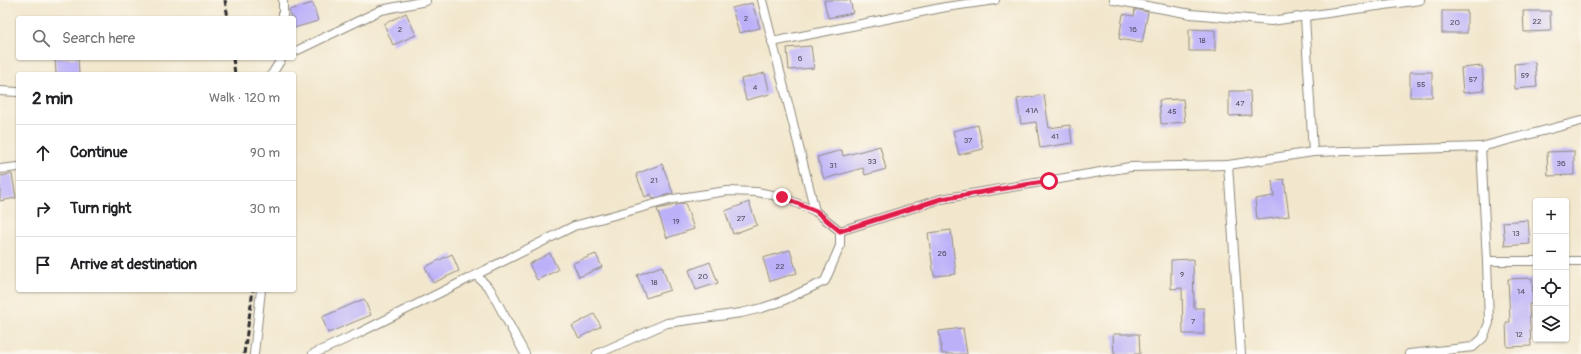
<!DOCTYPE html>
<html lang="en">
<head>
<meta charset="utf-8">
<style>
  :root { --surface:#fff; --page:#f6f6f6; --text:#202124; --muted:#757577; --line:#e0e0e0 }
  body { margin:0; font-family:Pangolin,sans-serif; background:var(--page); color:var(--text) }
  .controls { position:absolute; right:12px; bottom:12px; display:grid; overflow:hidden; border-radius:4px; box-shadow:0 1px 3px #0004 }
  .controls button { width:36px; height:36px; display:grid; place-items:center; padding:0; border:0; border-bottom:1px solid var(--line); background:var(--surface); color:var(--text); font:20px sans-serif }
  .stop { position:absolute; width:12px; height:12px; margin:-9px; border:3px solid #e11d48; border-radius:50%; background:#fff }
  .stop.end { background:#e11d48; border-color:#fff; box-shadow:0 1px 4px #0008 }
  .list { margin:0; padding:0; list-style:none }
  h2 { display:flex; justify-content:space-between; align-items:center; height:52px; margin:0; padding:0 16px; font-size:17px }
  h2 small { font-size:13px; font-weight:400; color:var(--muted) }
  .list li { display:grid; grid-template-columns:26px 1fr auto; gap:12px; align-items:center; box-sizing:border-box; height:56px; padding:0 16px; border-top:1px solid var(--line) }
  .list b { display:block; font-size:15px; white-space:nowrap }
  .list em { font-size:13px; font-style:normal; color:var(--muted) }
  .icon { flex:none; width:22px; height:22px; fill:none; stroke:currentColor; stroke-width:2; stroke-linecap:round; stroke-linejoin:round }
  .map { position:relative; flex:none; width:1581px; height:354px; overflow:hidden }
  .search { position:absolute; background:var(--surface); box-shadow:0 1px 3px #0004; left:16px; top:16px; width:280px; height:44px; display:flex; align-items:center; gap:10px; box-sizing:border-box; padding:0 14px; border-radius:4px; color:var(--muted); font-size:15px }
  .panel { position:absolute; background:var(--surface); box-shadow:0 1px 3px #0004; left:16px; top:72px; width:280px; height:220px; border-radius:4px }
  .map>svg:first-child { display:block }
  .building { fill:#bcb0f9 }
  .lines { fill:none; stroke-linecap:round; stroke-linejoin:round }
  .service-casing { stroke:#8e897c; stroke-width:10 }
  .service { stroke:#fff; stroke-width:8 }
  .rail { stroke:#2b2b2b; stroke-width:3; stroke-dasharray:6 3; stroke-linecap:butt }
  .route { stroke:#e11d48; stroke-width:5 }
  .labels { text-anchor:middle; stroke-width:4; stroke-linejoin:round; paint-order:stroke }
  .number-label { font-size:8px; fill:#4f4c5e }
</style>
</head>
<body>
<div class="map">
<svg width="1581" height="354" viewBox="0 0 1581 354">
  <rect width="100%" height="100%" fill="#fbf7ec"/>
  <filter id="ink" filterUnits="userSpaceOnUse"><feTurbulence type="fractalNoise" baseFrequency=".025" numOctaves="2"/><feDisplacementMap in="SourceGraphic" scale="8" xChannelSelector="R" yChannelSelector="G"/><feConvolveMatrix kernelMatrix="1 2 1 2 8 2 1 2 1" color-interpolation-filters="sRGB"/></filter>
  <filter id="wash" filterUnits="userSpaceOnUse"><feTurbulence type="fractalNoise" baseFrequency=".012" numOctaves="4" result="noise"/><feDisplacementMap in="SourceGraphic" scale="16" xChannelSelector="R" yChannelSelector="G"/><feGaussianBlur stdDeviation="0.9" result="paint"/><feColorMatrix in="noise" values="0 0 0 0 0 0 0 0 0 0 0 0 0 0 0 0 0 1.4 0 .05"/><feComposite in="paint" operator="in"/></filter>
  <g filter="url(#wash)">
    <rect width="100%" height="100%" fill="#f2e7cd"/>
    <g id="blocks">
      <!-- building -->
      <g class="building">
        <polygon points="824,0 850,0 853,13 828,18"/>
        <polygon points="313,3 318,21 294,28 294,18 291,18 289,10"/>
        <polygon points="752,3 760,28 739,33 732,8"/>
        <polygon points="1135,9 1148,12 1142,43 1119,39 1123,14 1134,16"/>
        <rect x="1442" y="11" width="25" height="22"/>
        <polygon points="1523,11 1550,11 1551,31 1524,32"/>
        <polygon points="406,13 416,35 393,45 384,24"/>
        <polygon points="1189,29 1215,30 1215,51 1189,51"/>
        <polygon points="811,46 814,68 789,70 787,48"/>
        <polygon points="55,58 78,58 79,74 56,74"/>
        <polygon points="1535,62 1537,87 1515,89 1514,64"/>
        <polygon points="1482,66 1484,91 1463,93 1461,68"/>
        <rect x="1410" y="72" width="22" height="25"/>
        <polygon points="765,73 770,94 746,100 741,79"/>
        <polygon points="1229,91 1250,91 1251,115 1229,116"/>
        <polygon points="1044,95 1049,128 1070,125 1072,143 1040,148 1036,122 1021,124 1017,99"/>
        <polygon points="1183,99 1185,122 1161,124 1159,100"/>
        <polygon points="978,125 983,149 959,155 953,131"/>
        <polygon points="880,146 886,169 865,175 863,168 824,179 817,157 842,150 843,156"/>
        <polygon points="1574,151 1574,175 1548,176 1547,152"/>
        <polygon points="662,164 673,193 653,199 651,194 645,197 636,174"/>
        <polygon points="12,174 16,198 0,201 0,176"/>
        <polygon points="1284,179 1289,216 1257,220 1255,199 1274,196 1272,181"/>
        <polygon points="749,202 757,225 733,234 725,211"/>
        <polygon points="685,203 694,229 667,238 657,209"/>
        <polygon points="1528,220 1530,244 1505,246 1503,222"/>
        <polygon points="951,230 956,274 934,276 928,233"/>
        <polygon points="790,250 797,273 770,281 763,258"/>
        <polygon points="550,253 558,270 537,280 529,264"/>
        <polygon points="452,254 459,271 433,283 425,267"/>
        <polygon points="596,254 602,267 579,277 573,263"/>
        <polygon points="1193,259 1194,308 1204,308 1204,334 1183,334 1182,288 1171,289 1171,260"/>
        <polygon points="710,262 718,283 696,290 689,270"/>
        <polygon points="662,266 670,290 646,298 637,275"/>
        <polygon points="1532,278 1533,304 1529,304 1531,346 1507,347 1506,322 1510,322 1508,279"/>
        <polygon points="364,299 371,315 328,333 322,317"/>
        <polygon points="594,314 601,326 579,338 572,326"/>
        <polygon points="963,328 967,354 942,354 939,331"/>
        <polygon points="1113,334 1139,334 1140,354 1114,354"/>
      </g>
    </g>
  </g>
  <g filter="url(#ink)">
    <use href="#blocks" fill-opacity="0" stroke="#8e897c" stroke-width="1"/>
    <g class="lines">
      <defs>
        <g id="service">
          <polyline points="762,0 815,211"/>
          <polyline points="1114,0 1191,14 1271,21 1420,0"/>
          <polyline points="1305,17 1313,152"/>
          <polyline points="283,18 283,0"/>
          <polyline points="772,42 946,7 995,0"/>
          <polyline points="294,52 381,10 426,1"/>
          <polyline points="272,74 282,58"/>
          <polyline points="0,91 18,92"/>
          <polyline points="1481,147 1581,121"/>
          <polyline points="0,169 18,167"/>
          <polyline points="1566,261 1581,261"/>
          <polyline points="477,276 490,289 525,354"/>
          <polyline points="254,354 261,290"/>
          <polyline points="313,354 359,333 574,226 673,199 727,191 757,192 782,197 815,211 840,231"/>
          <polyline points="597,354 667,323 741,313 762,308 780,302 825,281 840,246 840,231 941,199 1130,167 1228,165"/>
          <polyline points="1241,354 1228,165 1313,152 1481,147 1487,261 1536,261"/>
          <polyline points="1409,354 1473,347 1483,338 1489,323 1487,261"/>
        </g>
      </defs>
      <!-- service casing -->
      <use href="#service" class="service-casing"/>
      <!-- service -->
      <use href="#service" class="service"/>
      <!-- rail -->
      <g class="rail">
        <polyline points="225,0 228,18"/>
        <polyline points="233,58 235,74"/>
        <polyline points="244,354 253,290"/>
      </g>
    </g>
  </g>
  <g class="lines" filter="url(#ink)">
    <!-- route -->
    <polyline class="route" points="782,197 816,211 840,231 941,199 1049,181"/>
  </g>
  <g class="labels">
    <!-- number labels -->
    <g class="number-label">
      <text x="746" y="21">2</text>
      <text x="1537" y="24">22</text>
      <text x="1455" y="25">20</text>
      <text x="400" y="32">2</text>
      <text x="1133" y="32">16</text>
      <text x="1202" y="43">18</text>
      <text x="800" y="61">6</text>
      <text x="1525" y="78">59</text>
      <text x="1473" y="82">57</text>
      <text x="1421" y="87">55</text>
      <text x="755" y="90">4</text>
      <text x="1240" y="106">47</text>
      <text x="1032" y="113">41А</text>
      <text x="1172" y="114">45</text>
      <text x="1055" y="139">41</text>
      <text x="968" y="143">37</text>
      <text x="872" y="164">33</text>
      <text x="1561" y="166">36</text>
      <text x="833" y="168">31</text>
      <text x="654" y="183">21</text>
      <text x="741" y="221">27</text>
      <text x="676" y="224">19</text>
      <text x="1516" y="236">13</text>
      <text x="942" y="256">26</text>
      <text x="780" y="269">22</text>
      <text x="1182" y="277">9</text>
      <text x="703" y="279">20</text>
      <text x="654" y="285">18</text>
      <text x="1521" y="294">14</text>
      <text x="1193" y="324">7</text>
      <text x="1519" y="337">12</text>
    </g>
  </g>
</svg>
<div class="controls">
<button>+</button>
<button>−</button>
<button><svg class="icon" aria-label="locate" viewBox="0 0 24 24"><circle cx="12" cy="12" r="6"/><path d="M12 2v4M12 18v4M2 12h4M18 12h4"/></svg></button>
<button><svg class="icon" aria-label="layers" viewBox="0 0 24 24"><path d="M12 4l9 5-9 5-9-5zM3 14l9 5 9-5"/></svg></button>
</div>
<div class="stop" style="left:1049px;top:181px"></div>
<div class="stop end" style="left:782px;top:197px"></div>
<div class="search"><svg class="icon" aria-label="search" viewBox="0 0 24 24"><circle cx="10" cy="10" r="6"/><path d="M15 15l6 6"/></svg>Search here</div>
<section class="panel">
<h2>2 min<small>Walk · 120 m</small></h2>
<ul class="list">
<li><svg class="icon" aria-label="ahead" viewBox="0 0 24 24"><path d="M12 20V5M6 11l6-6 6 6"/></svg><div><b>Continue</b></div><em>90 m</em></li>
<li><svg class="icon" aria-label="right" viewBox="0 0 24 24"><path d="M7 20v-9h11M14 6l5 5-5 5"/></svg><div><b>Turn right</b></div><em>30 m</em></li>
<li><svg class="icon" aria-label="arrive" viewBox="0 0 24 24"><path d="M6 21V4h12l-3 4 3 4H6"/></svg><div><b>Arrive at destination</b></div></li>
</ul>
</section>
</div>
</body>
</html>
